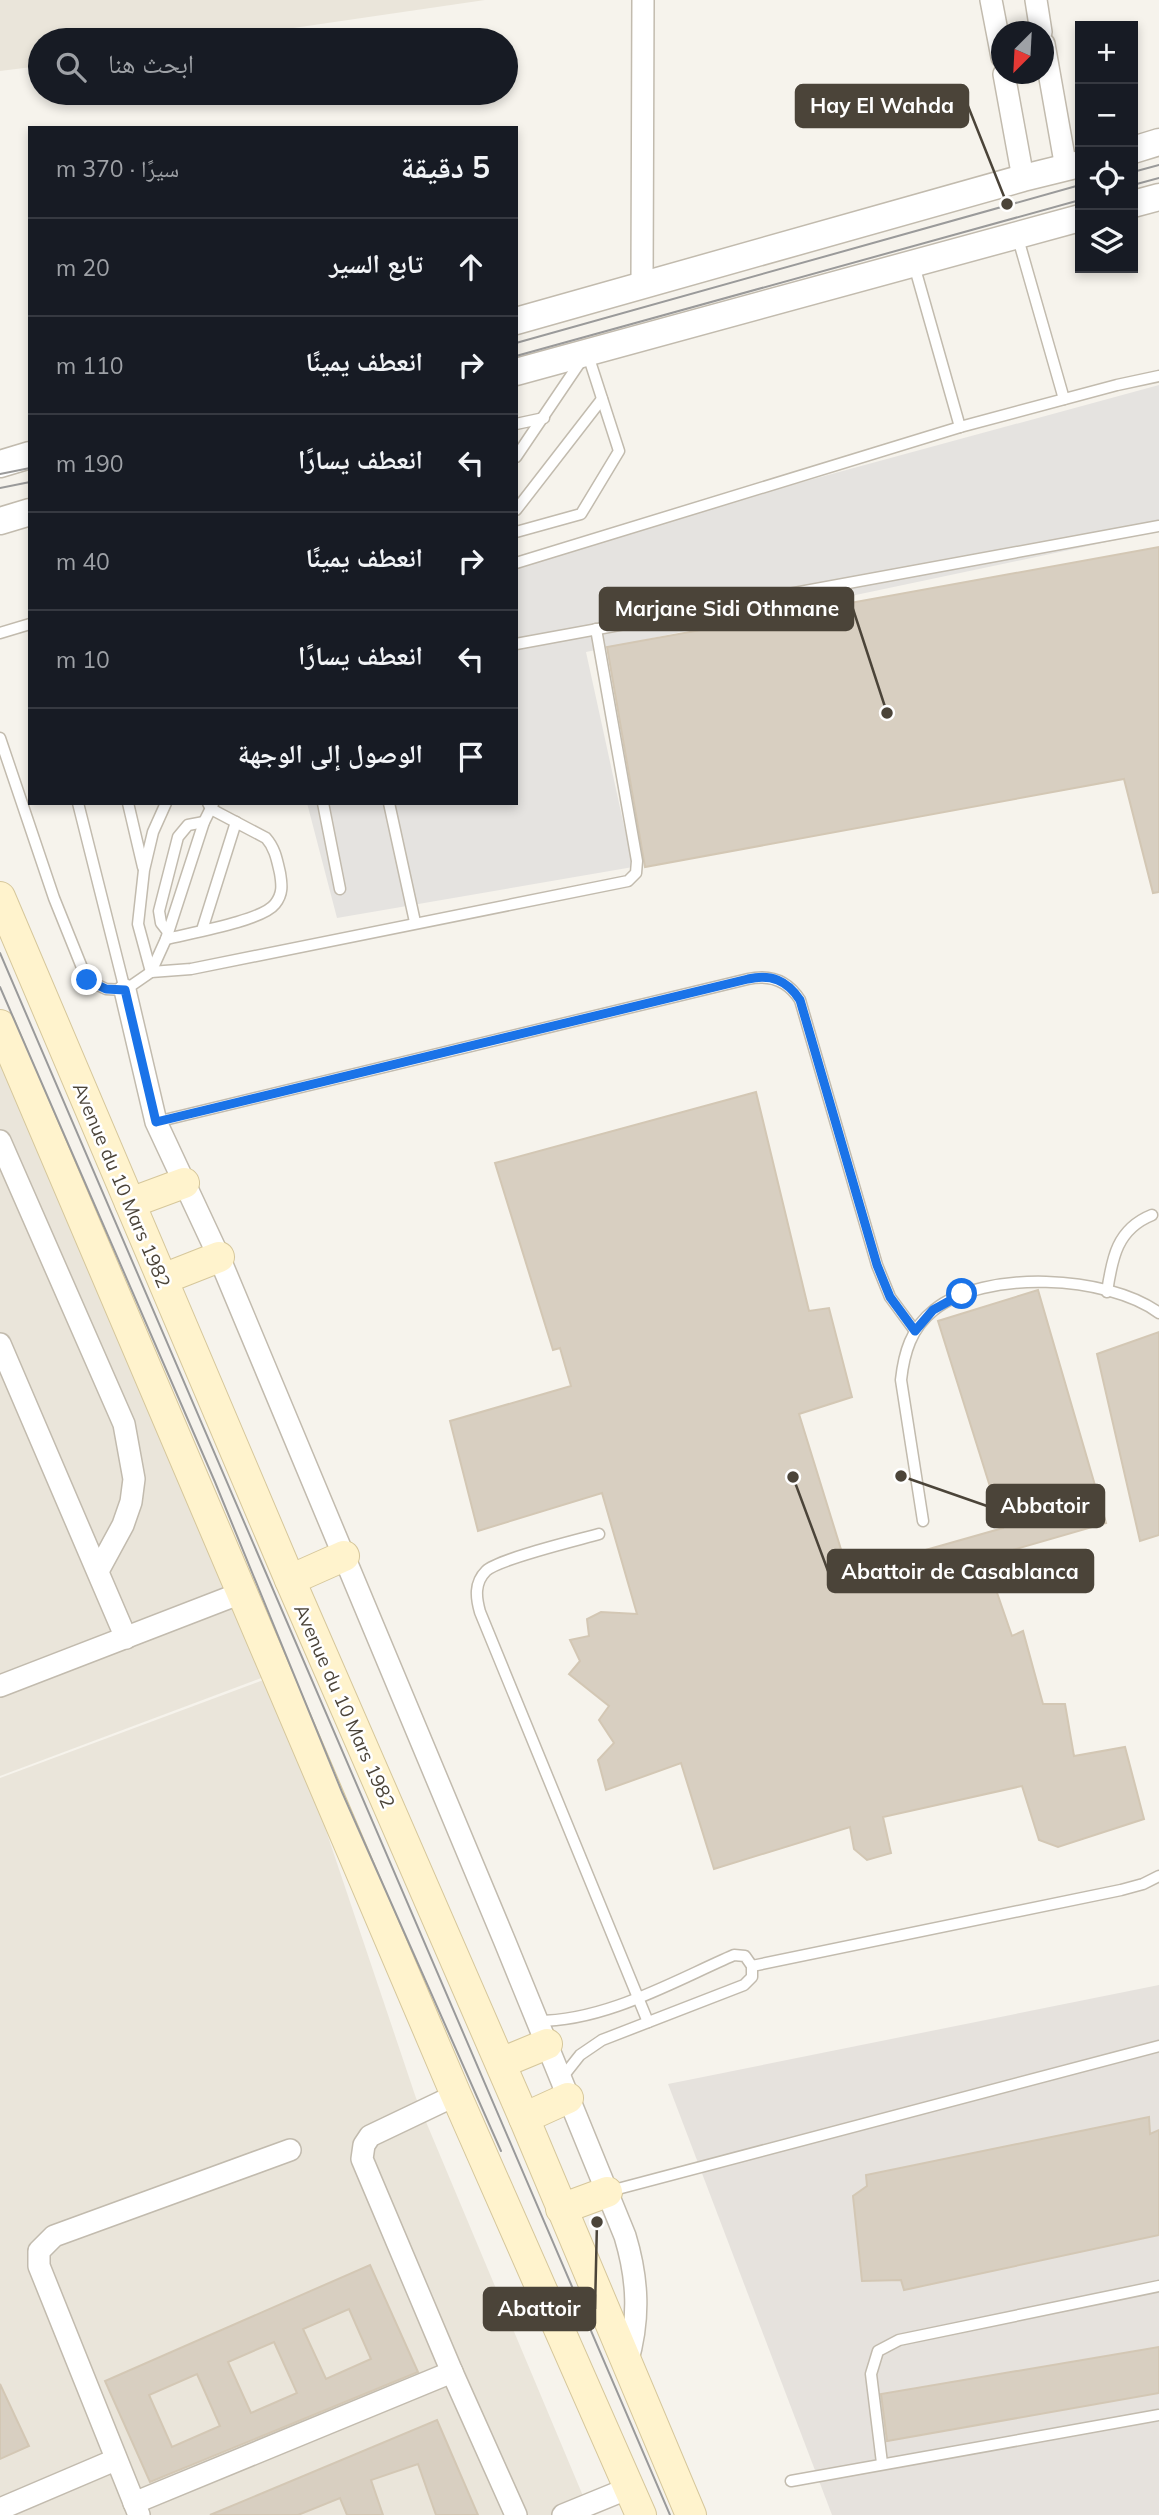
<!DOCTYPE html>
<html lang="ar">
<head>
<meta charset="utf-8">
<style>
  :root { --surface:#171b24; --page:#20242c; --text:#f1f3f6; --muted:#9ea1a6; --line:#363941 }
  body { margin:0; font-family:Mulish,"Noto Naskh Arabic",sans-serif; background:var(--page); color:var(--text); direction:rtl }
  .controls { position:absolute; right:21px; top:21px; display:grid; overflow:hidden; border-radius:0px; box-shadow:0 4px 10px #0003 }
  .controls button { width:63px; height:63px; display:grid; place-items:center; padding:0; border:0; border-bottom:2px solid var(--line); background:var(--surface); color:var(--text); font:35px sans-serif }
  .compass { position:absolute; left:991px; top:21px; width:63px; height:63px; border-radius:50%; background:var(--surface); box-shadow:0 4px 10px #0003; rotate:204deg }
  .stop { position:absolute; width:21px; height:21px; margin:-16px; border:5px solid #1a73e8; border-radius:50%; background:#fff }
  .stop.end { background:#1a73e8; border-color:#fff; box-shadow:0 2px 7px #0008 }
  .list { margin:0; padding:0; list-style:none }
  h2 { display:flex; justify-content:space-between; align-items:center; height:91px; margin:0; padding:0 28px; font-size:30px }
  h2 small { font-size:23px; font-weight:400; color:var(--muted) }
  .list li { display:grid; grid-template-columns:46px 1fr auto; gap:21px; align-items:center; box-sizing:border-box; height:98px; padding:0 28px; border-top:2px solid var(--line) }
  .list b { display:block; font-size:26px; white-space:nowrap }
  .list em { font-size:23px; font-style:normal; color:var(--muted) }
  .icon { flex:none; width:38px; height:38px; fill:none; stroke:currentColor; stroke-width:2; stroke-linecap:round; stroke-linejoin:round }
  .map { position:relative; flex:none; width:1159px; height:2515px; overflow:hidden; direction:ltr }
  .search { position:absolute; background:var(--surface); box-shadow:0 4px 10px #0003; left:28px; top:28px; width:490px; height:77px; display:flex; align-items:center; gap:18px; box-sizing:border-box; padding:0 24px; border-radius:38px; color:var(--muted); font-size:26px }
  .panel { position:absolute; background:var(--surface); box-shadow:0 4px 10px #0003; left:28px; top:126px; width:490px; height:679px; border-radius:0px; direction:rtl }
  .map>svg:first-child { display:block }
  .residential { fill:#eae5da }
  .industrial { fill:#e6e2dd }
  .parking { fill:#e5e3e0 }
  .building { fill:#d8cfc1; stroke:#d3c7b4; stroke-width:2; fill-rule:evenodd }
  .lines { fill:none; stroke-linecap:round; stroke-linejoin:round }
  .service-casing { stroke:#c2bbae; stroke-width:13 }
  .minor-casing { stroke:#c2bbae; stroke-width:24 }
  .tertiary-casing { stroke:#c2bbae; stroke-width:29 }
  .secondary-casing { stroke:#d6c79b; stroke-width:32 }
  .service { stroke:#fff; stroke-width:10 }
  .minor { stroke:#fff; stroke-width:21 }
  .tertiary { stroke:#fff; stroke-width:26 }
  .secondary { stroke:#fff3cd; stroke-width:30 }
  .tram { stroke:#9a9a9a; stroke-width:2 }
  .route { stroke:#1a73e8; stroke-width:9 }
  .labels { text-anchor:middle; stroke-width:5; stroke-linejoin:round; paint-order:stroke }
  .street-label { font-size:19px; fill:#4b4439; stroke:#fff }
  .leader { fill:none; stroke:#4b4439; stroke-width:2.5 }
  .callout-dot { fill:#4b4439; stroke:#fff; stroke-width:2.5 }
  .callout { fill:#4b4439; stroke:#4b4439; stroke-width:2.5 }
  .callout-label { font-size:21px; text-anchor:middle; font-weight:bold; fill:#fff }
</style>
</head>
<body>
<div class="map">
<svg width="1159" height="2515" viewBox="0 0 1159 2515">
  <rect width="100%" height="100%" fill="#f6f3ec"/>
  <!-- residential -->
  <g class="residential">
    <polygon points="0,0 485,0 212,40 40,40 40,66 0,71"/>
    <polygon points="0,1052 291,1667 0,1776"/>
    <polygon points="274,1676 416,2098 591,2515 0,2515 0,1778"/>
  </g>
  <!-- industrial -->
  <polygon class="industrial" points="1159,1985 1159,2515 832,2515 668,2084"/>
  <!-- parking -->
  <polygon class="parking" points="1159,385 1159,531 586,652 633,867 337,918 307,803 516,803 516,560"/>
  <!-- building -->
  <g class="building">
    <polygon points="1159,547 1159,892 1153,893 1124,779 645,867 607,647"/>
    <polygon points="756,1092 809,1311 829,1308 852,1397 799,1414 848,1572 1003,1528 938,1321 1038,1290 1106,1523 985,1558 1012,1636 1023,1631 1043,1704 1065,1704 1074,1756 1125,1747 1144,1819 1058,1847 1039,1840 1022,1786 883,1817 891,1853 867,1860 854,1849 850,1827 714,1869 681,1763 606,1790 598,1760 614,1743 599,1720 609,1706 569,1674 580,1661 570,1640 589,1636 587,1619 601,1612 637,1614 602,1493 478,1531 450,1421 571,1386 560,1348 553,1350 495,1163"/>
    <polygon points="1159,1332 1159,1535 1140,1541 1097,1354"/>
    <polygon points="1149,2117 1150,2134 1159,2130 1159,2235 904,2290 901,2280 862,2281 853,2196 867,2186 866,2175"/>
    <path d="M370,2265L418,2372L150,2482L105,2381ZM349,2309L371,2359L326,2379L303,2329ZM274,2342L297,2393L251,2413L228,2362ZM197,2374L220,2426L172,2447L149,2395Z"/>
    <polygon points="1159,2347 1159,2393 887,2441 881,2394"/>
    <polygon points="0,2384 29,2446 0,2459"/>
    <polygon points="437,2420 478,2515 436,2515 418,2464 371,2480 383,2515 347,2515 340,2498 298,2515 210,2515"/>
  </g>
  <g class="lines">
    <defs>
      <g id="service">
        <polyline points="1017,235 1064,399"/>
        <polyline points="914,265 960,427"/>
        <polyline points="516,424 544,418"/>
        <polyline points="516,457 587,352 619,451 581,514 516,532"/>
        <polyline points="516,510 602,399"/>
        <polyline points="516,563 960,427 1117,385 1159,376"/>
        <polyline points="0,633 30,624"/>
        <polyline points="516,644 1159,526"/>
        <polyline points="0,738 54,898 87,980 106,989 125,990 78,803"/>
        <polyline points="128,803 143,867"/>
        <polyline points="323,803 340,889"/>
        <polyline points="389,803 415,922"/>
        <polyline points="202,930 236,822"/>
        <polyline points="168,932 161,923 159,911 178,837 188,825 204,822"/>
        <path d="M166,939C190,933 262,921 275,904C283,894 282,885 280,873C277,860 275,848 266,838L211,809L208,803"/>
        <polyline points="151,972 166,939 204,822 213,804"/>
        <polyline points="151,972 138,924 144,870 153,832 166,803"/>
        <polyline points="125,990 151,972 191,969 628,881 636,873 637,861 596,629"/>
        <path d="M156,1122L748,979C771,974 788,981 800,1000L877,1265L890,1297L915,1331"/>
        <path d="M1107,1292C1112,1258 1117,1229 1152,1215"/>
        <path d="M923,1521L901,1380C904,1353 911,1328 934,1310C984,1269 1108,1275 1159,1313"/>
        <path d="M599,1534C578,1540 498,1559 486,1571C474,1583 476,1598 480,1612L648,2022"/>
        <polyline points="752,1966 1121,1890 1143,1884 1159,1876"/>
        <path d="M537,2021C606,2021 672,1982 734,1955L745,1956L752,1966V1977L744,1985L602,2040L580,2055L561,2079"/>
        <polyline points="610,2191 1159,2046"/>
        <polyline points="882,2463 871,2374 878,2351 899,2340 1159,2286"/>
        <polyline points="791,2481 1159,2415"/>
      </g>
      <g id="minor">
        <polyline points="991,0 1002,57"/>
        <polyline points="1036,0 1041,32"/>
        <polyline points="1044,44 1066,168"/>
        <polyline points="1004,74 1023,178"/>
        <polyline points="642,286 643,0"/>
        <path d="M125,990L156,1122L219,1257L505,1942L625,2236C638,2279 640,2319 627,2363"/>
        <polyline points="0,1141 124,1424 134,1479 131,1502 123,1525 98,1571"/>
        <polyline points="0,1344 126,1638"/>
        <polyline points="0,1686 241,1593"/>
        <polyline points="456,2095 370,2136 364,2145 362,2159 452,2372 516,2515"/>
        <polyline points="134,2503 452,2372"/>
        <polyline points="0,2509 115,2460"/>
        <polyline points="139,2515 39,2266 39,2251 54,2236 290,2150"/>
        <polyline points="563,2515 629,2488"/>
      </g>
      <g id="tertiary">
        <polyline points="1133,150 1159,142"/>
        <polyline points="1133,204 1159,197"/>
        <polyline points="516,321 1023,178 1080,164"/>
        <polyline points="516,372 1080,218"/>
        <polyline points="0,464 30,455"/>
        <polyline points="0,521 30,512"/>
      </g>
      <g id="secondary">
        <polyline points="0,897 290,1580 524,2118 691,2515"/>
        <polyline points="0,1025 456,2095 641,2515"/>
        <polyline points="130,1203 184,1183"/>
        <polyline points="163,1279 219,1257"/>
        <polyline points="290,1580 344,1556"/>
        <polyline points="501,2063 547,2044"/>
        <polyline points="524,2118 568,2098"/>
        <polyline points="561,2209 607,2192"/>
      </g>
    </defs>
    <!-- service casing -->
    <use href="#service" class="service-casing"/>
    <!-- minor casing -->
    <use href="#minor" class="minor-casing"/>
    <!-- tertiary casing -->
    <use href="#tertiary" class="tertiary-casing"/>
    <!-- secondary casing -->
    <use href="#secondary" class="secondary-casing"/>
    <!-- service -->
    <use href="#service" class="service"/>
    <!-- minor -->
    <use href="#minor" class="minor"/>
    <!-- tertiary -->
    <use href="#tertiary" class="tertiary"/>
    <!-- secondary -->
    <use href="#secondary" class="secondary"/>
    <!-- tram -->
    <g class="tram">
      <polyline points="1133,172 1159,165"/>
      <polyline points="1133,185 1159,178"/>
      <polyline points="516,343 1080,185"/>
      <polyline points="516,356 1080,200"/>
      <polyline points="0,474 30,468"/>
      <polyline points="0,488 30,482"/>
      <polyline points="0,953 670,2515"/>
      <polyline points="0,987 215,1482 342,1792 501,2151"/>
    </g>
  </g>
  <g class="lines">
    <!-- route -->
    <path class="route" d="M87,980L106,989L125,990L156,1122L748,979C771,974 787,980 800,1000L877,1265L890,1297L915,1331L933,1310L962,1294"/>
  </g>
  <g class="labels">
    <!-- street labels -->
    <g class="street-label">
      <text transform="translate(122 1185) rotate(67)" y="7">Avenue du 10 Mars 1982</text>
      <text transform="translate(345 1706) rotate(66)" y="7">Avenue du 10 Mars 1982</text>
    </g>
  </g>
  <!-- callouts -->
  <path class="leader" d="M1007 204L968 106M887 713L853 609M901 1476L987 1506M793 1477L828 1571M597 2222L595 2309"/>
  <g class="callout-dot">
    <circle cx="1007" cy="204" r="7"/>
    <circle cx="887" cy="713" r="7"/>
    <circle cx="901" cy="1476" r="7"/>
    <circle cx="793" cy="1477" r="7"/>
    <circle cx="597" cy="2222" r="7"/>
  </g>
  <g class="callout">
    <rect x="796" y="85" width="172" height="42" rx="7"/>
    <rect x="600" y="588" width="253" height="42" rx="7"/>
    <rect x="987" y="1485" width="117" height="42" rx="7"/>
    <rect x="828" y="1550" width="265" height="42" rx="7"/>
    <rect x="484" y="2288" width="111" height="42" rx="7"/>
  </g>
  <g class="callout-label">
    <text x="882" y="113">Hay El Wahda</text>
    <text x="727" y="616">Marjane Sidi Othmane</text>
    <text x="1045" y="1513">Abbatoir</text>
    <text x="960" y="1579">Abattoir de Casablanca</text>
    <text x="539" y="2316">Abattoir</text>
  </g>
</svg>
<div class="controls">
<button>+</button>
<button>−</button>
<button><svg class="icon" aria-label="locate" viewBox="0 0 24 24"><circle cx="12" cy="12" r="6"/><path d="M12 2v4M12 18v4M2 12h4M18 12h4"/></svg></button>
<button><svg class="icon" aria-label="layers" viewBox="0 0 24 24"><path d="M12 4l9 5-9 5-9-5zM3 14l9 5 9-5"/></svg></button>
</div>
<svg class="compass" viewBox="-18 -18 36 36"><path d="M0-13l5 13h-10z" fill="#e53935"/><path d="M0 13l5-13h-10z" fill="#9ea1a6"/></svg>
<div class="stop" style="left:962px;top:1294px"></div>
<div class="stop end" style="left:87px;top:980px"></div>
<div class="search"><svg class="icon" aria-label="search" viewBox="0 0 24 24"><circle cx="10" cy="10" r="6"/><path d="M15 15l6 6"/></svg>ابحث هنا</div>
<section class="panel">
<h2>5 دقيقة<small>سيرًا · 370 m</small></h2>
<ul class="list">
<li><svg class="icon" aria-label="ahead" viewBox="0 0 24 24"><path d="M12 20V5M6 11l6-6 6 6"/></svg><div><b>تابع السير</b></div><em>20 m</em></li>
<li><svg class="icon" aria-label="right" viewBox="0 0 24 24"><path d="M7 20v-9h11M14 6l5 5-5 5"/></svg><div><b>انعطف يمينًا</b></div><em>110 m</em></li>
<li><svg class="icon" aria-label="left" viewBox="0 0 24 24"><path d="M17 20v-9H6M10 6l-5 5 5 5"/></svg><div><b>انعطف يسارًا</b></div><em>190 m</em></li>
<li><svg class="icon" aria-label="right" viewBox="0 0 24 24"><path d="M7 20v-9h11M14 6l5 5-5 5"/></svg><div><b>انعطف يمينًا</b></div><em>40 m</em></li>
<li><svg class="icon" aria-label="left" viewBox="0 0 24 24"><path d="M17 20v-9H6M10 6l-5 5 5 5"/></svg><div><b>انعطف يسارًا</b></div><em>10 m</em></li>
<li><svg class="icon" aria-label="arrive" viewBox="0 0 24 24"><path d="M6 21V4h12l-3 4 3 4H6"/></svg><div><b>الوصول إلى الوجهة</b></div></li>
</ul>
</section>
</div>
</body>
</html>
